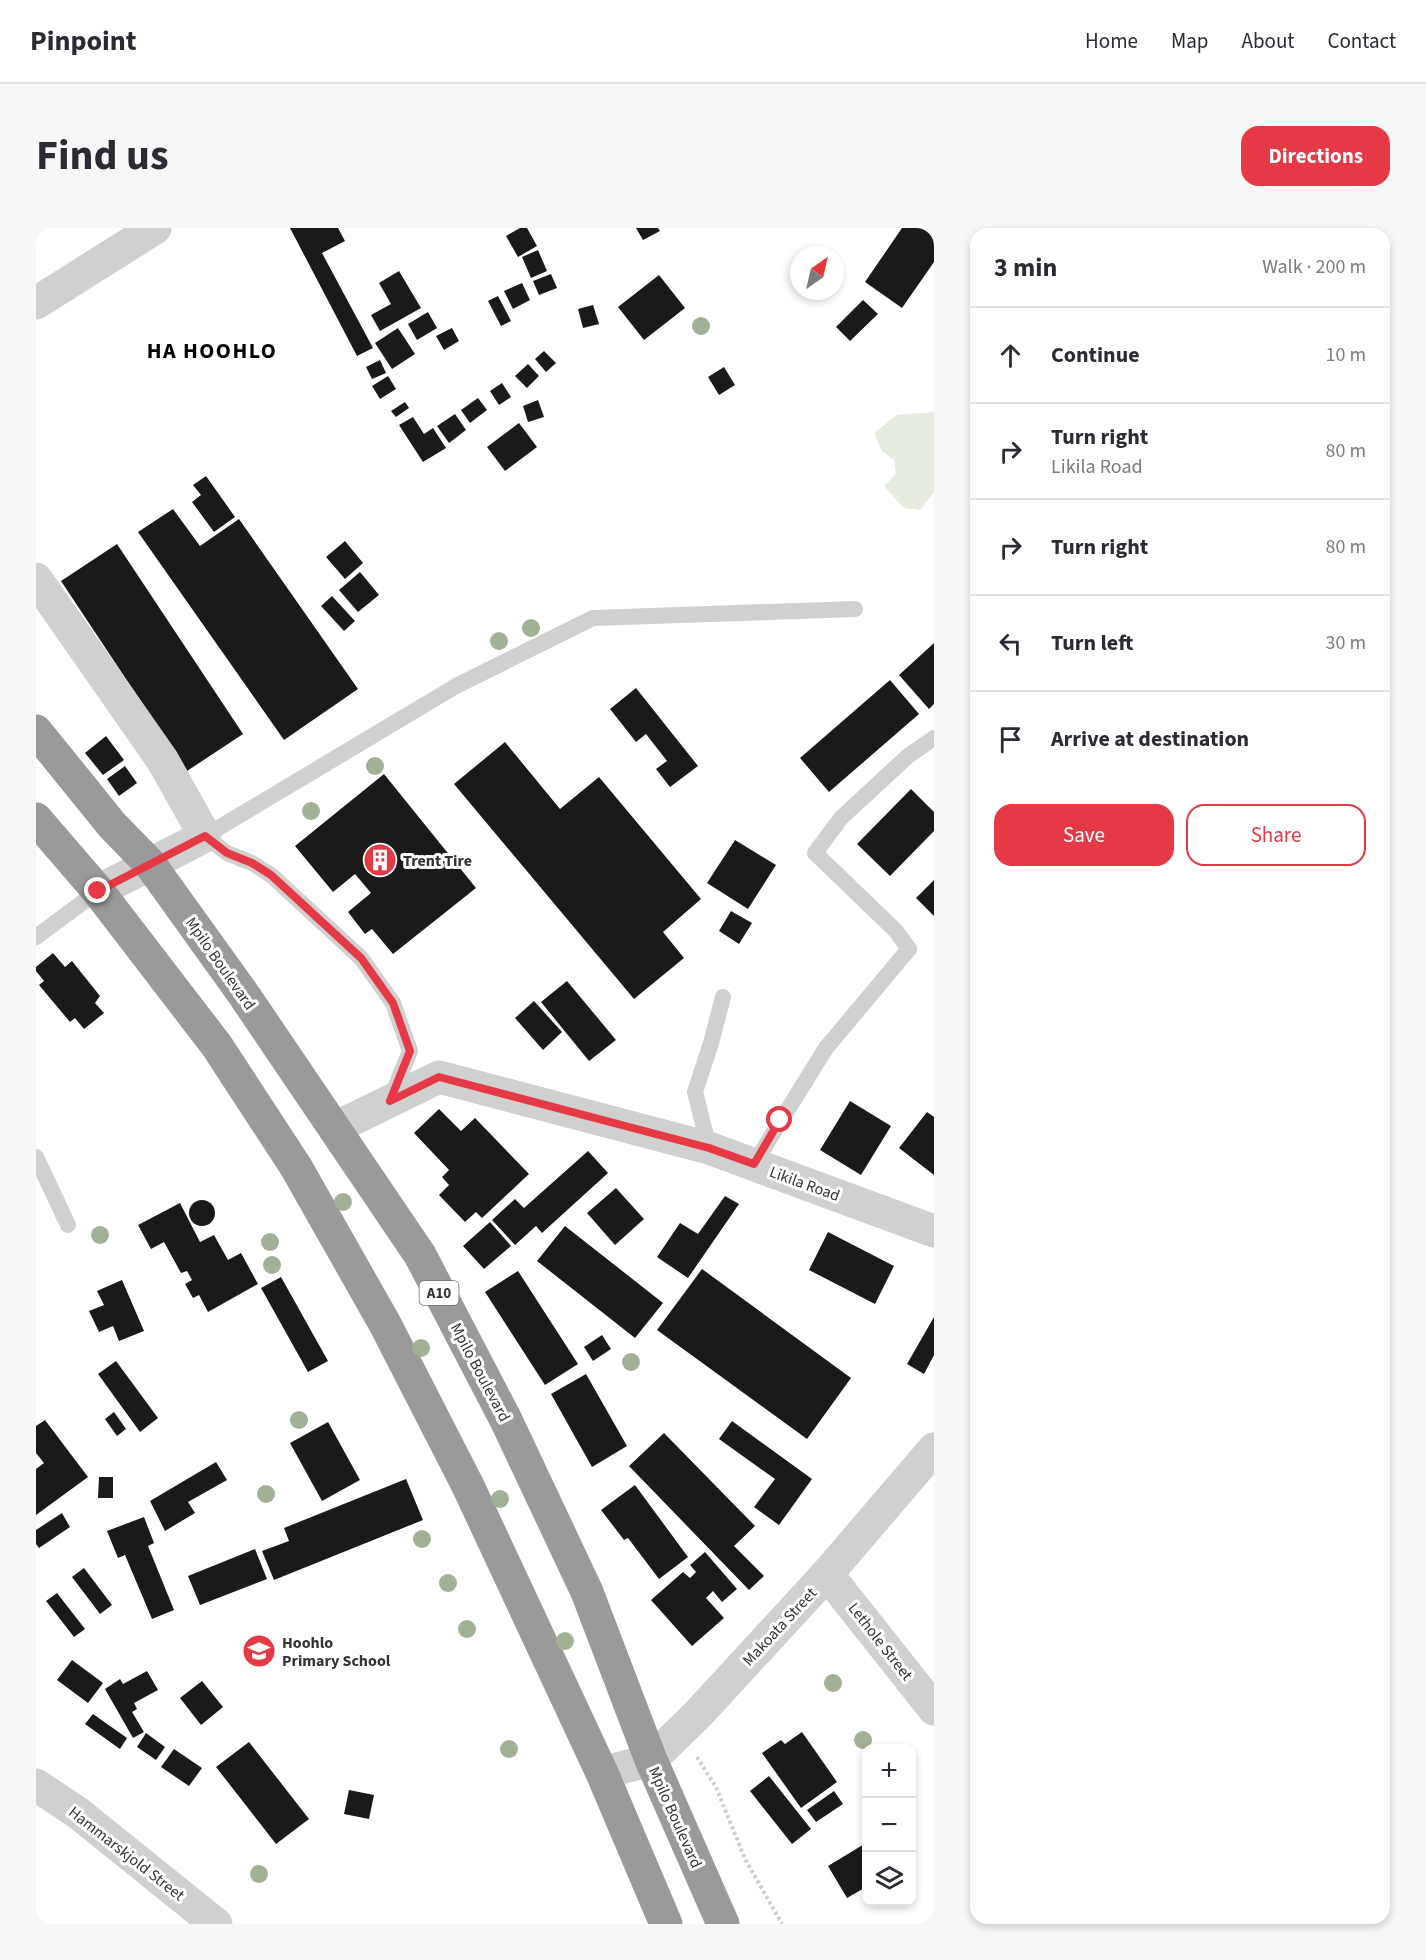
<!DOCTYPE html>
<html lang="en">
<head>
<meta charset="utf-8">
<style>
  :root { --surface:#fff; --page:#f7f7f7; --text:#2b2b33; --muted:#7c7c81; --line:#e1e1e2; --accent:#e63946 }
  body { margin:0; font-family:"Source Sans 3",sans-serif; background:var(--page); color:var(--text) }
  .controls { position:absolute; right:18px; bottom:18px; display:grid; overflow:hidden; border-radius:12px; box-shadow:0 3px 9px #0003 }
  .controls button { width:54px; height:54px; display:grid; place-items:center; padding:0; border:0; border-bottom:2px solid var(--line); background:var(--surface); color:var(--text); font:30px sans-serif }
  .compass { position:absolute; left:754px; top:18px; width:54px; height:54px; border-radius:50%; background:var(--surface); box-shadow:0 3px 9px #0003; rotate:34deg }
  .stop { position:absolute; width:18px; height:18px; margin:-14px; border:4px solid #e63946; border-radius:50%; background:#fff }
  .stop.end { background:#e63946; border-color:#fff; box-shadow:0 2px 6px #0008 }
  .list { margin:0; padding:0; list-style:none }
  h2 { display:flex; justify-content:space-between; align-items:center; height:78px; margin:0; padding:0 24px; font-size:26px }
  h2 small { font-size:20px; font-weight:400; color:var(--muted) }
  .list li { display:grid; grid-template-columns:39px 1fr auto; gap:18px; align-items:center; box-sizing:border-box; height:96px; padding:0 24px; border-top:2px solid var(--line) }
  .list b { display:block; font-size:22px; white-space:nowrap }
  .list p { margin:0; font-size:20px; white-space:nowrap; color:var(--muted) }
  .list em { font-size:20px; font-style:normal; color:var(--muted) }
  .actions { display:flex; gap:12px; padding:18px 24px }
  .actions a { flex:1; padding:14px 0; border:2px solid var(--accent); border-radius:18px; text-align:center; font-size:21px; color:var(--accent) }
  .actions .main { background:var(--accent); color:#fff }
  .icon { flex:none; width:33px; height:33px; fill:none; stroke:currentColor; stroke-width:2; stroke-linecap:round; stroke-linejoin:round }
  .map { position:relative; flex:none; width:898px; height:1696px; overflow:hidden; border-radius:18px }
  header { display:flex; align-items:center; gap:36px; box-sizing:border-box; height:84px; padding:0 30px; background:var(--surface); border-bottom:2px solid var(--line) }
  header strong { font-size:28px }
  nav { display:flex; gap:33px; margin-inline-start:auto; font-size:21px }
  .intro { display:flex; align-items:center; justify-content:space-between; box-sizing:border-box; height:144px; padding:0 36px }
  h1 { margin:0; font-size:42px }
  .button { padding:15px 27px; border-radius:18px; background:var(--accent); color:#fff; font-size:21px; font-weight:700 }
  main { display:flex; gap:36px; padding:0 36px }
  aside { flex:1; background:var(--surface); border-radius:18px; box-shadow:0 3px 9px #0003 }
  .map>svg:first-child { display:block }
  .green { fill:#e6ecdf }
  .building { fill:#1a1a1a }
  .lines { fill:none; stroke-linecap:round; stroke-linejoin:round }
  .path { stroke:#cdcdcd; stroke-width:4; stroke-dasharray:3 3; stroke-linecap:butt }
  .lane { stroke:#d0d0d0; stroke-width:16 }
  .street { stroke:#d0d0d0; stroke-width:33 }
  .highway { stroke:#9a9a9a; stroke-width:33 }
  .tree { fill:#a2b095 }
  .route { stroke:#e63946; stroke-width:8 }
  .labels { text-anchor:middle; stroke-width:6; stroke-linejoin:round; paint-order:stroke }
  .shield { fill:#fff; stroke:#707070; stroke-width:1.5 }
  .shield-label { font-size:15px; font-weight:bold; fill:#333 }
  .poi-label { font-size:16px; font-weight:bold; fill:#333; stroke:#fff; text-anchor:start }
  .street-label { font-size:16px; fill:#333; stroke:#fff }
  .district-label { font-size:22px; font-weight:bold; letter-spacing:1.5px; fill:#000; stroke:#fff }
</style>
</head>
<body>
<header>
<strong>Pinpoint</strong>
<nav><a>Home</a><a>Map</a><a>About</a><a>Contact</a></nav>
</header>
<div class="intro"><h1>Find us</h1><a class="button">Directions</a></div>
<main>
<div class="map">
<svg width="898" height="1696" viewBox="0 0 898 1696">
  <rect width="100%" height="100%" fill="#fff"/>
  <!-- green -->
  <polygon class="green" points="898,184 898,264 884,282 868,280 848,258 860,246 858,232 846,223 838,205 861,187"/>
  <!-- building -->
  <g class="building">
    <polygon points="254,0 302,0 309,13 286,25 337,120 321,128"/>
    <polygon points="484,0 491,0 501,18 482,29 470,8"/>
    <polygon points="600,0 622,0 624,3 607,12"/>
    <polygon points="866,0 886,0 898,8 898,34 866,80 829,54"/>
    <polygon points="502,22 511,43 495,50 486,29"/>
    <polygon points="363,43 385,80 344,103 335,87 355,76 343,55"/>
    <polygon points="515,46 521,60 503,67 497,53"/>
    <polygon points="623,47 649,80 608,112 582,79"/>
    <polygon points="486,55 494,72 477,81 468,63"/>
    <polygon points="462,68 475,93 465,98 452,73"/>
    <polygon points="827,72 842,86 814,113 800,99"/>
    <polygon points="557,77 563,96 547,100 542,81"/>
    <polygon points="392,84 401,100 381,112 372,96"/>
    <polygon points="362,100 379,126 356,141 339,115"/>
    <polygon points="416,100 423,113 408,122 400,108"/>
    <polygon points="508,123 520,135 510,144 499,131"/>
    <polygon points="344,132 350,145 336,151 330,139"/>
    <polygon points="492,136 503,148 491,160 479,148"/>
    <polygon points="688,139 699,157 683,167 672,149"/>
    <polygon points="352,148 360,161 344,171 336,158"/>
    <polygon points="466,155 475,169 463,177 454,163"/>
    <polygon points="442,170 451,182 434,195 425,182"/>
    <polygon points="502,172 508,189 492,194 487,178"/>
    <polygon points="369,174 373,180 360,189 355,183"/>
    <polygon points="419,186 430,202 413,215 401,198"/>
    <polygon points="377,189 388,206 397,200 410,220 387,234 363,197"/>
    <polygon points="483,195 501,219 469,243 451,219"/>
    <polygon points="170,248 199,289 178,304 156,274 165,267 157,257"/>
    <polygon points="137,281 164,318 203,291 322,461 248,512 102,304"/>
    <polygon points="309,313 327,335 309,351 290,329"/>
    <polygon points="81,316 207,506 151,543 25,353"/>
    <polygon points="324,344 343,367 322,384 303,362"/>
    <polygon points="296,368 319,393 308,403 285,378"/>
    <polygon points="898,415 898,476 893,481 863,447"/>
    <polygon points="854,452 883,486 793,564 764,530"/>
    <polygon points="600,460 662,538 634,559 620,541 631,533 610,506 600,514 574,481"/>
    <polygon points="70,508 88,532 67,547 49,525"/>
    <polygon points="469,514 524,581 563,549 665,671 627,704 648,730 598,771 418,556"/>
    <polygon points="89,538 101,555 83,568 71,551"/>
    <polygon points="348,546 440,660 357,726 336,701 329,706 312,684 335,665 319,646 297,664 259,618"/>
    <polygon points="875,561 898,584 898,603 854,648 821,616"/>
    <polygon points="699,612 740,637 712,681 671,655"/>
    <polygon points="898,652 898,688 880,670"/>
    <polygon points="695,683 716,695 703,716 683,703"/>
    <polygon points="17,725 29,739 36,733 64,768 59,775 68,785 48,801 39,790 34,794 3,757 8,753 0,743 0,739"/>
    <polygon points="531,753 580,812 553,833 505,774"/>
    <polygon points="498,773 526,804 507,822 479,790"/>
    <polygon points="814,873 855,898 825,947 784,922"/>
    <polygon points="403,881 425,903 439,890 493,946 446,990 440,984 429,994 403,967 413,957 406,949 413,942 378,905"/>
    <polygon points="891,884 898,889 898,947 863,920"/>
    <polygon points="552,923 572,945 506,1005 500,998 479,1017 456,992 479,971 488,980"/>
    <polygon points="580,960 608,991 579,1017 551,985"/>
    <polygon points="689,968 703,976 652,1050 621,1029 644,995 662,1006"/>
    <circle cx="166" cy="985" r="13"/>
    <polygon points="144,975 164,1014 178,1007 192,1032 205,1025 222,1056 172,1084 163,1067 157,1070 149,1056 156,1052 151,1043 145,1045 128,1014 115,1021 102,997"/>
    <polygon points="454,994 475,1018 448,1041 427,1018"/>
    <polygon points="529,998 627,1075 599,1110 501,1033"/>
    <polygon points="792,1004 858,1038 839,1076 773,1042"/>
    <polygon points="666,1041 815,1150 771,1211 621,1102"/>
    <polygon points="482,1043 542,1136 509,1157 449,1064"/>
    <polygon points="245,1049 292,1133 272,1144 225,1060"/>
    <polygon points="86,1052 108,1103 83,1113 77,1098 63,1104 53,1083 68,1077 61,1063"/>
    <polygon points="898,1089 898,1127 888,1146 871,1136"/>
    <polygon points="566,1107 575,1121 557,1133 548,1119"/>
    <polygon points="80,1133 122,1190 104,1204 62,1146"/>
    <polygon points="550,1146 591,1218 556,1239 515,1166"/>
    <polygon points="78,1184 90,1201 81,1208 69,1191"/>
    <polygon points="9,1192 52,1249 0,1287 0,1241 8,1235 0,1225 0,1198"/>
    <polygon points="696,1193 776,1251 743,1297 718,1279 739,1251 683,1211"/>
    <polygon points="292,1194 324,1252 286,1273 254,1215"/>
    <polygon points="628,1205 719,1298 698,1318 728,1348 713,1362 593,1238"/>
    <polygon points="180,1234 191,1252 152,1274 159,1285 129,1303 114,1273"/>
    <polygon points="63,1249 77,1249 77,1270 62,1270"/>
    <polygon points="370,1251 387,1292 238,1352 226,1323 253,1313 248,1300"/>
    <polygon points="599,1257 652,1329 623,1351 592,1310 588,1312 565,1282"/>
    <polygon points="26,1285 34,1299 3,1320 0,1316 0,1302"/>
    <polygon points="108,1289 118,1315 112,1318 138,1382 116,1391 89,1327 82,1330 71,1303"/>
    <polygon points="219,1321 231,1351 164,1377 152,1348"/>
    <polygon points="669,1324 701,1361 686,1374 677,1363 670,1370 688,1390 656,1418 615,1372 647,1344 654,1350 660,1344 654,1337"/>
    <polygon points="48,1340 76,1377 64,1386 36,1349"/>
    <polygon points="21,1365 49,1401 38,1409 10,1373"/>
    <polygon points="36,1432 67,1455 52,1475 21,1452"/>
    <polygon points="111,1443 122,1462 98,1475 101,1481 96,1484 108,1504 97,1510 69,1461 84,1451 87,1456"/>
    <polygon points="166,1453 187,1479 165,1497 144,1470"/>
    <polygon points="57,1486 91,1510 84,1521 49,1496"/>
    <polygon points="766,1504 801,1554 765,1580 726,1525 745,1512 749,1516"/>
    <polygon points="110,1505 129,1519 120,1532 101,1519"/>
    <polygon points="213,1514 273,1591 240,1616 180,1539"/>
    <polygon points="138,1521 166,1540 153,1558 125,1539"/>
    <polygon points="733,1548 775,1601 756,1616 714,1563"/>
    <polygon points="313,1562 338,1567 333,1591 308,1586"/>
    <polygon points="798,1563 807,1576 780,1594 771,1582"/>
    <polygon points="830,1615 830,1659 811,1670 792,1638"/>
  </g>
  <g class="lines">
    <!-- path -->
    <polyline class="path" points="661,1529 680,1559 709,1631 746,1696"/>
    <!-- lane -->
    <g class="lane">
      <polyline points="0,709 62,663"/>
      <polyline points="355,870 374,823 357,775 325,730 235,647 216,635 191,625 169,608 420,458 557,390 819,381"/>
      <polyline points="673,920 659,864 675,815 687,769"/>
      <polyline points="0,929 32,997"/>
      <polyline points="718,936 790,820 873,721 860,703 779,625 805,590 872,528 898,510"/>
    </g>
    <!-- street -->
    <g class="street">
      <polyline points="0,75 119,0"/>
      <polyline points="0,351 127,533 169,608 62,663"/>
      <polyline points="299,900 403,849 673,920 898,1003"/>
      <polyline points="791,1346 898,1481"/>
      <polyline points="566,1545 615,1532 663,1485 791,1346 898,1221"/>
      <polyline points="0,1557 42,1585 180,1696"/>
    </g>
    <!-- highway -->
    <g class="highway">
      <polyline points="0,503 76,597 114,636 208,767 384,1027 470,1192 551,1364 615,1532 687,1696"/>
      <polyline points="0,591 62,663 181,818 260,939 349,1096 432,1258 566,1545 630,1696"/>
    </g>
  </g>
  <!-- trees -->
  <g class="tree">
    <circle cx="665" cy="98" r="9"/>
    <circle cx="495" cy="400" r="9"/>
    <circle cx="463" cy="413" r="9"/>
    <circle cx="339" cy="538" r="9"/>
    <circle cx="275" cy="583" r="9"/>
    <circle cx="307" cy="974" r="9"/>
    <circle cx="64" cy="1007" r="9"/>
    <circle cx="234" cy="1014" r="9"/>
    <circle cx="236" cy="1037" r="9"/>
    <circle cx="385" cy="1120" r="9"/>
    <circle cx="595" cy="1134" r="9"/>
    <circle cx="263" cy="1192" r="9"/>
    <circle cx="230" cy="1266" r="9"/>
    <circle cx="464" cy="1271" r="9"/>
    <circle cx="386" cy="1311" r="9"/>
    <circle cx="412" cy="1355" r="9"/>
    <circle cx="431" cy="1401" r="9"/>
    <circle cx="529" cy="1413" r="9"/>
    <circle cx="797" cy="1455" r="9"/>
    <circle cx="827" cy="1512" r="9"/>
    <circle cx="473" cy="1521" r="9"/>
    <circle cx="223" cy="1646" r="9"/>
  </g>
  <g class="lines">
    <!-- route -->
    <polyline class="route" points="62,663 169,608 191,625 216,635 235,647 325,730 357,775 374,823 354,873 403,849 673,920 718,936 744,892"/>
  </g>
  <!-- icons -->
  <defs>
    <symbol id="building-disc" viewBox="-11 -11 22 22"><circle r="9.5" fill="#e63946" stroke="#fff"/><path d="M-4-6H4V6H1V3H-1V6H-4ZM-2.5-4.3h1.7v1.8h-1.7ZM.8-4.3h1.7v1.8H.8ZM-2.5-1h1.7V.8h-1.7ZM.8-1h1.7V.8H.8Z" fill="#fff"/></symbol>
    <symbol id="school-disc" viewBox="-11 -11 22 22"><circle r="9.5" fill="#e63946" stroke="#fff"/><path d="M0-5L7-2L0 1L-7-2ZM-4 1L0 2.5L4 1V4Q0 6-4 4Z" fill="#fff"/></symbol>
  </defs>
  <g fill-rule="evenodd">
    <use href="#building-disc" x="325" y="613" width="38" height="38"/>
    <use href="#school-disc" x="204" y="1404" width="38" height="38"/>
  </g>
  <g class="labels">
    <!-- shield labels -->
    <rect class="shield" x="383.5" y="1053" width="39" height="24" rx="4.5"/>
    <g class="shield-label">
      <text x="403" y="1070">A10</text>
    </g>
    <!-- poi labels -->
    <g class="poi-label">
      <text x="367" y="638">Trent Tire</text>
      <text x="246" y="1420">Hoohlo<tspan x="246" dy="18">Primary School</tspan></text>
    </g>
    <!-- street labels -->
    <g class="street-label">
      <text transform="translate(185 735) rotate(55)" y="6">Mpilo Boulevard</text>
      <text transform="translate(769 955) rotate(20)" y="6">Likila Road</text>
      <text transform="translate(445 1144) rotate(62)" y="6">Mpilo Boulevard</text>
      <text transform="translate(743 1398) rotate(-47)" y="6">Makoata Street</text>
      <text transform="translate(845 1413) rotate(52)" y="6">Lethole Street</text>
      <text transform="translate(640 1589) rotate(66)" y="6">Mpilo Boulevard</text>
      <text transform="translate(91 1625) rotate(38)" y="6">Hammarskjold Street</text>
    </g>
    <!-- district labels -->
    <g class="district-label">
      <text x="176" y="130">HA HOOHLO</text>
    </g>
  </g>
</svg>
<div class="controls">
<button>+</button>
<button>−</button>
<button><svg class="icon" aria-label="layers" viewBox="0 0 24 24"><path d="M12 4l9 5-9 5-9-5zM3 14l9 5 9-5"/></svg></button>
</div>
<svg class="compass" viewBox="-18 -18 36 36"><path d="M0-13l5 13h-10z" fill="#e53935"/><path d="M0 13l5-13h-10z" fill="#7c7c81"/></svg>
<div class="stop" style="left:744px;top:892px"></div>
<div class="stop end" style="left:62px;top:663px"></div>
</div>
<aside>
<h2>3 min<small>Walk · 200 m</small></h2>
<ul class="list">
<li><svg class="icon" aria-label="ahead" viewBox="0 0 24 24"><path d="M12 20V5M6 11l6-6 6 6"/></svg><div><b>Continue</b></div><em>10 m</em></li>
<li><svg class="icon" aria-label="right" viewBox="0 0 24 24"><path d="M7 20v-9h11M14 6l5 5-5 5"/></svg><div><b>Turn right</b><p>Likila Road</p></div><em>80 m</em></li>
<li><svg class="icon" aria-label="right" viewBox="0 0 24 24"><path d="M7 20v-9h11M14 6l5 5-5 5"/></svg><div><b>Turn right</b></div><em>80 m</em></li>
<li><svg class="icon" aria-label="left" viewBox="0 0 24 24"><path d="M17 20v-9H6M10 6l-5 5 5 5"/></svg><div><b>Turn left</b></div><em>30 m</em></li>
<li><svg class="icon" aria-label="arrive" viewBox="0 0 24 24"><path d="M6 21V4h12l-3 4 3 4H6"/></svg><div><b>Arrive at destination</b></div></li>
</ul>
<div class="actions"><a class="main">Save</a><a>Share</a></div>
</aside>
</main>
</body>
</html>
